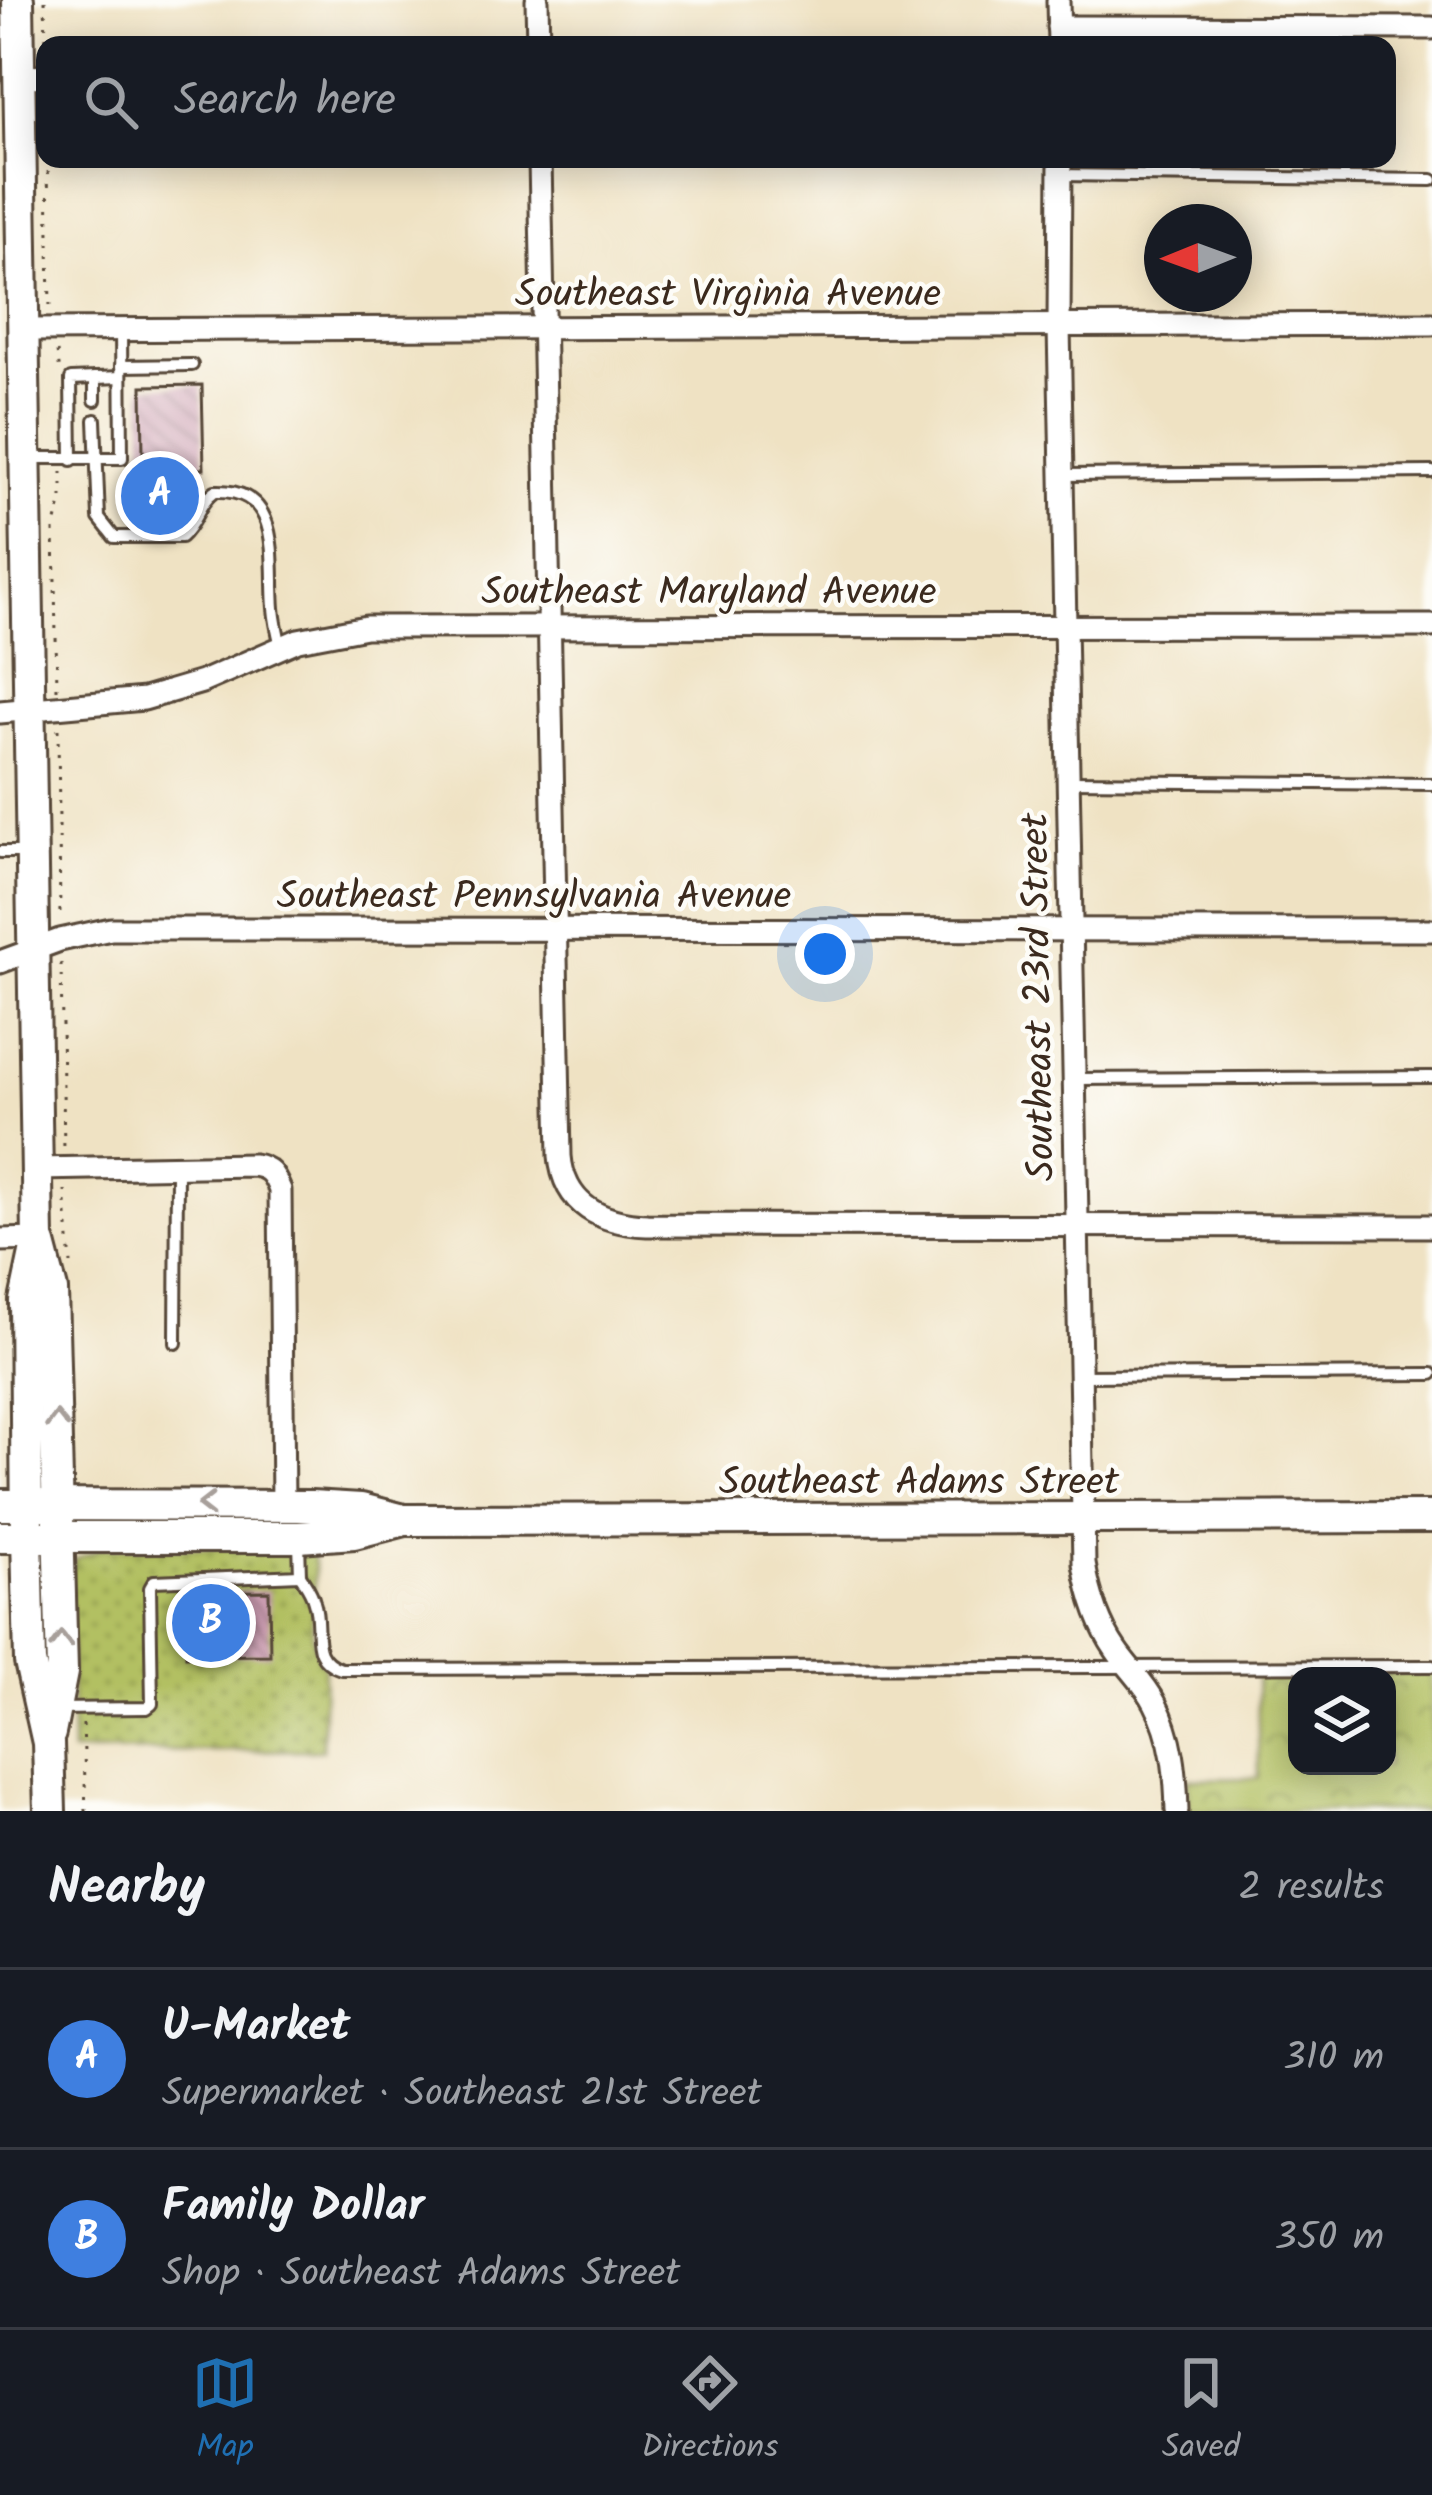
<!DOCTYPE html>
<html lang="en">
<head>
<meta charset="utf-8">
<style>
  :root { --surface:#171b24; --page:#20242c; --text:#f1f3f6; --muted:#9ea1a6; --line:#363941; --accent:#1f6fb2 }
  body { margin:0; font-family:Kalam,sans-serif; background:var(--page); color:var(--text) }
  .controls { position:absolute; right:36px; bottom:36px; display:grid; overflow:hidden; border-radius:24px; box-shadow:0 6px 30px #0003 }
  .controls button { width:108px; height:108px; display:grid; place-items:center; padding:0; border:0; border-bottom:3px solid var(--line); background:var(--surface); color:var(--text); font:60px sans-serif }
  .compass { position:absolute; left:1144px; top:204px; width:108px; height:108px; border-radius:50%; background:var(--surface); box-shadow:0 6px 30px #0003; rotate:269deg }
  .you { position:absolute; left:825px; top:954px; width:42px; height:42px; margin:-30px; border:9px solid #fff; border-radius:50%; background:#1a73e8; box-shadow:0 0 0 18px #1a73e833 }
  .badge { display:grid; place-items:center; width:78px; height:78px; border-radius:50%; background:var(--accent); color:#fff; font-size:39px; font-weight:700 }
  .pin { position:absolute; translate:-50% -50%; border:6px solid #fff; box-shadow:0 3px 12px #0006 }
  .list { margin:0; padding:0; list-style:none }
  h2 { display:flex; justify-content:space-between; align-items:center; height:156px; margin:0; padding:0 48px; font-size:51px }
  h2 small { font-size:39px; font-weight:400; color:var(--muted) }
  .list li { display:grid; grid-template-columns:78px 1fr auto; gap:36px; align-items:center; box-sizing:border-box; height:180px; padding:0 48px; border-top:3px solid var(--line) }
  .list b { display:block; font-size:45px; white-space:nowrap }
  .list p { margin:0; font-size:39px; white-space:nowrap; color:var(--muted) }
  .list em { font-size:39px; font-style:normal; color:var(--muted) }
  .icon { flex:none; width:66px; height:66px; fill:none; stroke:currentColor; stroke-width:2; stroke-linecap:round; stroke-linejoin:round }
  .map { position:relative; flex:none; width:1432px; height:1811px; overflow:hidden }
  .search { position:absolute; background:var(--surface); box-shadow:0 6px 30px #0003; left:36px; right:36px; top:36px; height:132px; display:flex; align-items:center; gap:30px; box-sizing:border-box; padding:0 42px; border-radius:24px; color:var(--muted); font-size:45px }
  .sheet { height:516px; background:var(--surface) }
  nav { display:flex; justify-content:space-around; align-items:center; box-sizing:border-box; height:168px; border-top:3px solid var(--line); background:var(--surface); font-size:33px; color:var(--muted) }
  nav a { display:grid; justify-items:center; gap:6px }
  nav .on { color:var(--accent) }
  .map>svg:first-child { display:block }
  .grass { fill:url(#grass-dots); stroke:#767540; stroke-width:3 }
  .park { fill:url(#park-crowns); stroke:#767540; stroke-width:3; fill-rule:evenodd }
  .building { fill:url(#building-back-hatch) }
  .lines { fill:none; stroke-linecap:round; stroke-linejoin:round }
  .lane-casing { stroke:#564637; stroke-width:16 }
  .street-casing { stroke:#564637; stroke-width:27 }
  .secondary-casing { stroke:#564637; stroke-width:36 }
  .path { stroke:#564637; stroke-width:3; stroke-dasharray:3 9; stroke-linecap:butt }
  .lane { stroke:#fff; stroke-width:10 }
  .street { stroke:#fff; stroke-width:21 }
  .secondary { stroke:#fff; stroke-width:30 }
  .oneway { stroke:#a79f9a }
  .labels { text-anchor:middle; stroke-width:9; stroke-linejoin:round; paint-order:stroke }
  .street-label { font-size:39px; fill:#3b2a1e; stroke:#fdfcf7 }
</style>
</head>
<body>
<div class="map">
<svg width="1432" height="1811" viewBox="0 0 1432 1811">
  <defs>
    <pattern id="grass-dots" width="8" height="8" patternUnits="userSpaceOnUse" patternTransform="scale(3)"><rect width="8" height="8" fill="#b2c062"/><path d="M2 2h.1M6 6h.1" fill="none" stroke="#929c50" stroke-width="1.8" stroke-linecap="round"/></pattern>
    <pattern id="park-crowns" width="20" height="18" patternUnits="userSpaceOnUse" patternTransform="scale(3)"><rect width="20" height="18" fill="#b2c062"/><path d="M2 6a3 3 0 1 1 6 0M12 15a3 3 0 1 1 6 0" fill="none" stroke="#929c50"/></pattern>
    <pattern id="building-back-hatch" width="6" height="6" patternUnits="userSpaceOnUse" patternTransform="scale(3)"><rect width="6" height="6" fill="#cb9cb1"/><path d="M-1 5l2 2M0 0l6 6M5-1l2 2" fill="none" stroke="#a67f8f"/></pattern>
  </defs>
  <rect width="100%" height="100%" fill="#fdfcf7"/>
  <filter id="ink" filterUnits="userSpaceOnUse"><feTurbulence type="fractalNoise" baseFrequency=".00833" numOctaves="2"/><feDisplacementMap in="SourceGraphic" scale="24" xChannelSelector="R" yChannelSelector="G"/><feConvolveMatrix kernelMatrix="1 2 1 2 8 2 1 2 1" color-interpolation-filters="sRGB"/></filter>
  <filter id="wash" filterUnits="userSpaceOnUse"><feTurbulence type="fractalNoise" baseFrequency=".004" numOctaves="4" result="noise"/><feDisplacementMap in="SourceGraphic" scale="48" xChannelSelector="R" yChannelSelector="G"/><feGaussianBlur stdDeviation="2.7" result="paint"/><feColorMatrix in="noise" values="0 0 0 0 0 0 0 0 0 0 0 0 0 0 0 0 0 1.4 0 .05"/><feComposite in="paint" operator="in"/></filter>
  <g filter="url(#wash)">
    <rect width="100%" height="100%" fill="#efe2c3"/>
    <!-- grass -->
    <path class="grass" d="M102,1548H302L312,1555C321,1589 300,1637 324,1666L322,1750L72,1752L70,1575L75,1559Z"/>
    <!-- park -->
    <path class="park" d="M1257,1673H1432V1811H1188V1779L1259,1778ZM1297,1676H1387V1766H1297Z"/>
    <g id="blocks">
      <!-- building -->
      <g class="building">
        <polygon points="202,385 204,469 176,469 177,524 144,525 142,386"/>
        <polygon points="269,1591 270,1655 186,1656 185,1592"/>
      </g>
    </g>
  </g>
  <g filter="url(#ink)">
    <use href="#blocks" fill-opacity="0" stroke="#564637" stroke-width="3"/>
    <g class="lines">
      <defs>
        <g id="lane">
          <polyline points="1060,175 1432,180"/>
          <polyline points="121,366 192,365"/>
          <polyline points="95,378 95,400"/>
          <path d="M95,420L99,518L114,537H181C197,523 197,504 215,491C284,488 270,561 274,608C275,621 278,634 281,646"/>
          <polyline points="30,458 122,458 121,329"/>
          <polyline points="72,460 71,379 121,377"/>
          <polyline points="1063,475 1432,472"/>
          <polyline points="1069,781 1432,784"/>
          <polyline points="0,852 29,852"/>
          <polyline points="1075,1079 1432,1077"/>
          <polyline points="176,1343 177,1167"/>
          <polyline points="1079,1376 1432,1374"/>
          <path d="M300,1575C305,1583 312,1592 314,1602C323,1628 307,1658 341,1669L1432,1666"/>
          <polyline points="55,1709 147,1708 152,1704 150,1588 154,1581 300,1575 299,1542"/>
        </g>
        <g id="street">
          <polyline points="537,0 538,45"/>
          <polyline points="1058,0 1059,45"/>
          <polyline points="1058,27 1432,28"/>
          <polyline points="19,76 45,77"/>
          <path d="M540,159L560,1156C564,1206 602,1223 647,1225L1432,1226"/>
          <path d="M1060,159L1059,327L1084,1564C1089,1594 1098,1624 1116,1650C1128,1668 1145,1683 1155,1703C1173,1737 1176,1773 1177,1811"/>
          <polyline points="24,330 1432,324"/>
          <polyline points="0,712 144,699 202,682 298,640 366,627 1432,626"/>
          <polyline points="0,962 60,940 111,929 1432,930"/>
          <path d="M37,1169L253,1165C270,1167 274,1175 280,1190L283,1505"/>
          <polyline points="0,1240 38,1239"/>
        </g>
        <g id="secondary">
          <polyline points="18,0 38,1239 25,1301 27,1537 30,1662 48,1743 50,1811"/>
          <polyline points="40,1244 52,1290 62,1672 50,1733"/>
          <polyline points="0,1505 311,1506 361,1509 400,1519"/>
          <polyline points="0,1537 299,1537 354,1533 405,1520 1432,1517"/>
        </g>
      </defs>
      <!-- lane casing -->
      <use href="#lane" class="lane-casing"/>
      <!-- street casing -->
      <use href="#street" class="street-casing"/>
      <!-- secondary casing -->
      <use href="#secondary" class="secondary-casing"/>
      <!-- path -->
      <g class="path">
        <polyline points="45,0 46,45"/>
        <polyline points="48,159 50,313"/>
        <polyline points="57,352 60,372"/>
        <polyline points="57,689 54,529 62,500 62,472"/>
        <polyline points="58,729 60,917"/>
        <polyline points="61,963 64,1151"/>
        <polyline points="65,1190 71,1264"/>
        <polyline points="83,1724 86,1811"/>
      </g>
      <!-- lane -->
      <use href="#lane" class="lane"/>
      <!-- street -->
      <use href="#street" class="street"/>
      <!-- secondary -->
      <use href="#secondary" class="secondary"/>
    </g>
    <!-- one-way arrows -->
    <defs><path id="oneway-chevron" d="M-2-3.5L2.5 0L-2 3.5" fill="none" stroke-width="1.6" stroke-linecap="round" stroke-linejoin="round" transform="scale(3)"/></defs>
    <g class="oneway">
      <use href="#oneway-chevron" transform="translate(57 1420) rotate(-91)"/>
      <use href="#oneway-chevron" transform="translate(206 1505) rotate(-180)"/>
      <use href="#oneway-chevron" transform="translate(61 1640) rotate(-91)"/>
    </g>
  </g>
  <g class="labels">
    <!-- street labels -->
    <g class="street-label">
      <text x="728" y="306">Southeast Virginia Avenue</text>
      <text x="709" y="604">Southeast Maryland Avenue</text>
      <text x="534" y="908">Southeast Pennsylvania Avenue</text>
      <text transform="translate(1036 997) rotate(-91)" y="14">Southeast 23rd Street</text>
      <text x="919" y="1494">Southeast Adams Street</text>
    </g>
  </g>
</svg>
<div class="controls">
<button><svg class="icon" aria-label="layers" viewBox="0 0 24 24"><path d="M12 4l9 5-9 5-9-5zM3 14l9 5 9-5"/></svg></button>
</div>
<svg class="compass" viewBox="-18 -18 36 36"><path d="M0-13l5 13h-10z" fill="#e53935"/><path d="M0 13l5-13h-10z" fill="#9ea1a6"/></svg>
<div class="you"></div>
<div class="pin badge" style="left:160px;top:496px;background:#3f7fe0">A</div>
<div class="pin badge" style="left:211px;top:1623px;background:#3f7fe0">B</div>
<div class="search"><svg class="icon" aria-label="search" viewBox="0 0 24 24"><circle cx="10" cy="10" r="6"/><path d="M15 15l6 6"/></svg>Search here</div>
</div>
<section class="sheet">
<h2>Nearby<small>2 results</small></h2>
<ul class="list">
<li><span class="badge" style="background:#3f7fe0">A</span><div><b>U-Market</b><p>Supermarket · Southeast 21st Street</p></div><em>310 m</em></li>
<li><span class="badge" style="background:#3f7fe0">B</span><div><b>Family Dollar</b><p>Shop · Southeast Adams Street</p></div><em>350 m</em></li>
</ul>
</section>
<nav>
<a class="on"><svg class="icon" aria-label="map" viewBox="0 0 24 24"><path d="M3 6l6-2 6 2 6-2v14l-6 2-6-2-6 2zM9 4v14M15 6v14"/></svg>Map</a>
<a><svg class="icon" aria-label="directions" viewBox="0 0 24 24"><path d="M12 3l9 9-9 9-9-9zM9 14v-3h6M13 9l2 2-2 2"/></svg>Directions</a>
<a><svg class="icon" aria-label="saved" viewBox="0 0 24 24"><path d="M7 4h10v16l-5-4-5 4z"/></svg>Saved</a>
</nav>
</body>
</html>
